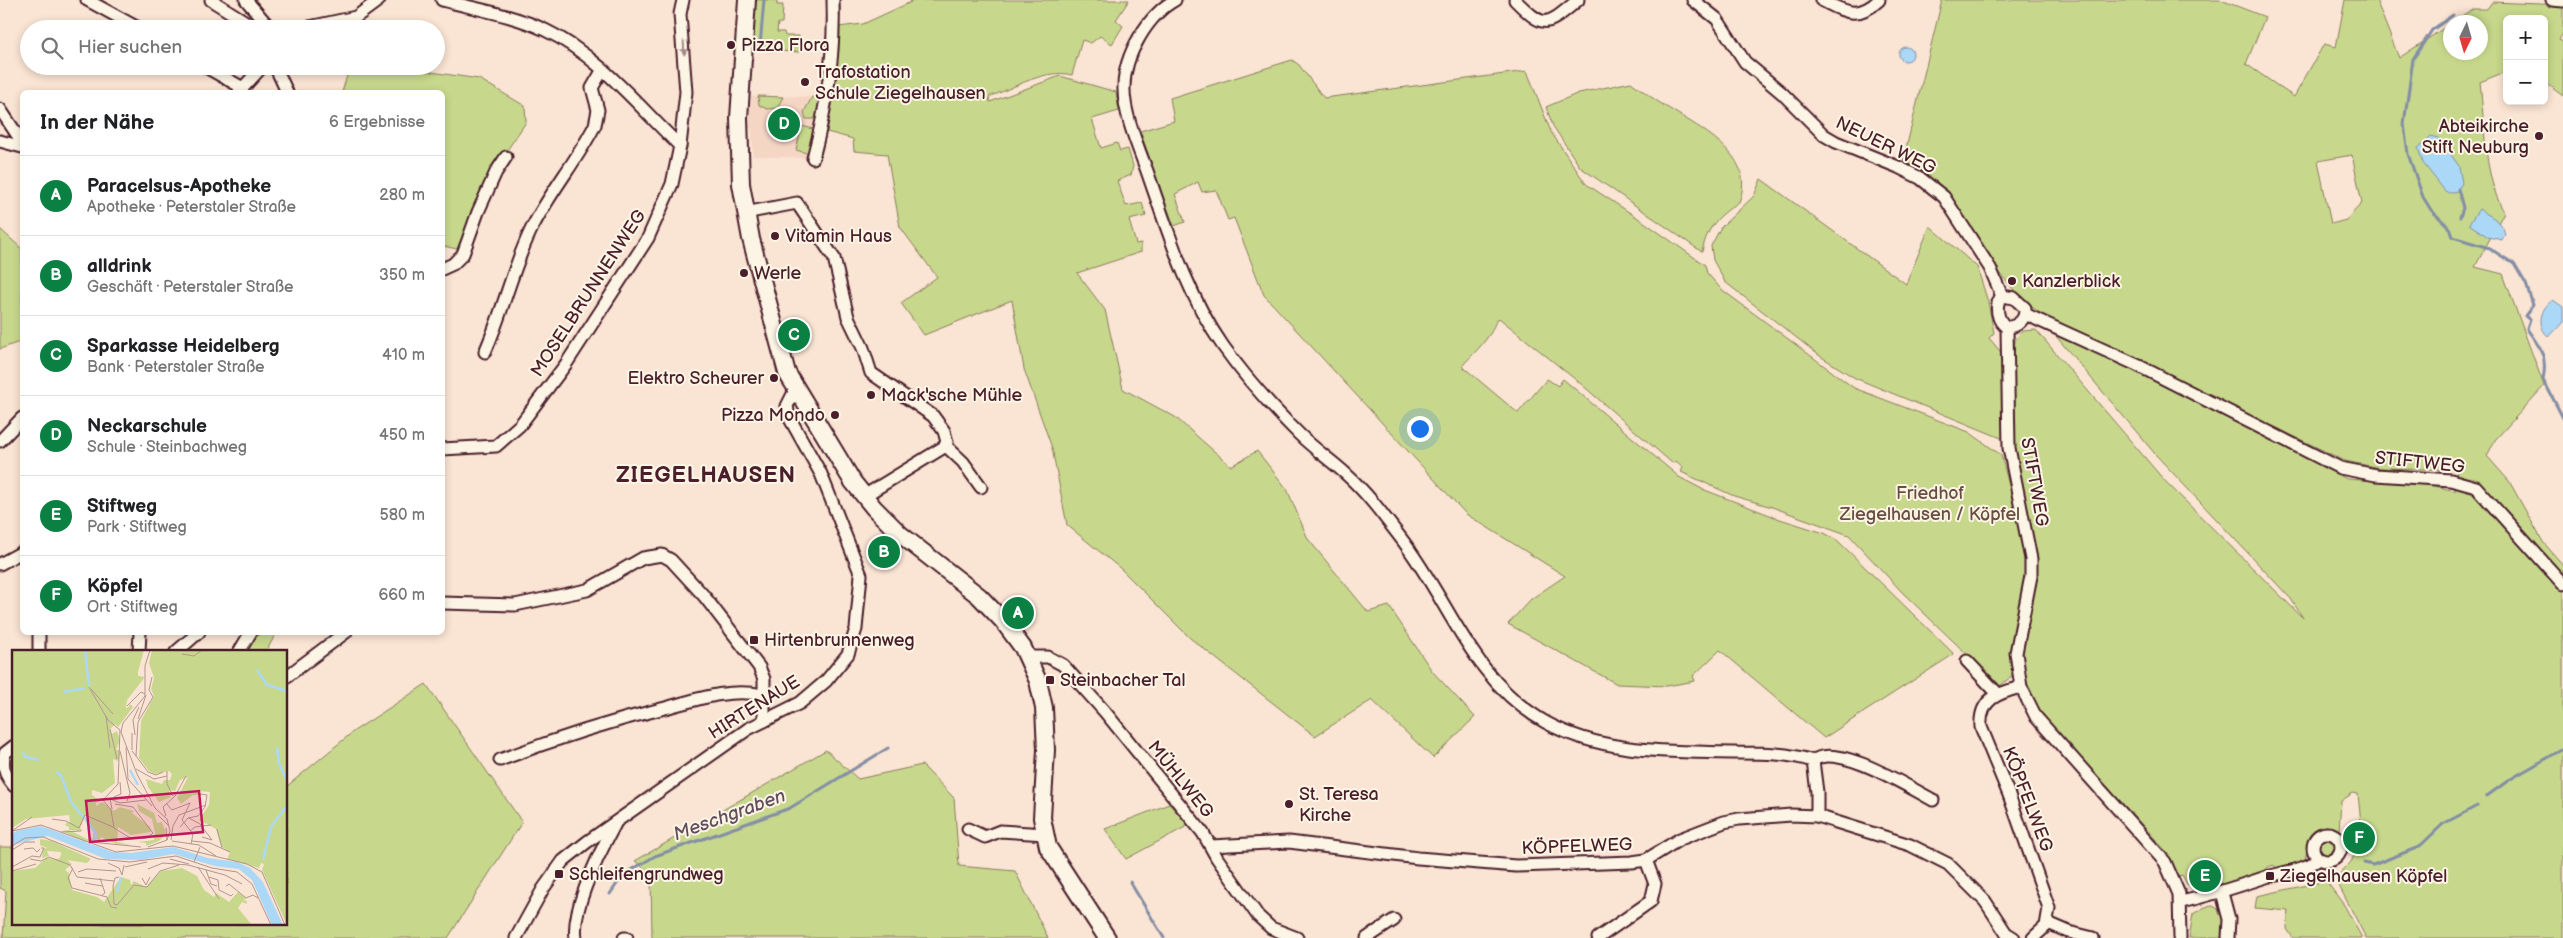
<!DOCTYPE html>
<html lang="de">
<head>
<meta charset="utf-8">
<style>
  :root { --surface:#fff; --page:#f6f6f6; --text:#202124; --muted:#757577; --line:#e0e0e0; --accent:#0b8043 }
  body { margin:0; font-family:"Balsamiq Sans",sans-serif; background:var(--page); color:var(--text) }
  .controls { position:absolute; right:15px; top:15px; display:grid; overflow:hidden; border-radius:8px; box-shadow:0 2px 8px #0003 }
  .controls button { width:45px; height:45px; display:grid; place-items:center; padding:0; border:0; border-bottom:1px solid var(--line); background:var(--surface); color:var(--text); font:25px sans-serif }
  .compass { position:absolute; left:2443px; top:15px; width:45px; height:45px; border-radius:50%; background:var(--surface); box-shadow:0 2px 8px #0003; rotate:185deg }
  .you { position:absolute; left:1419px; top:428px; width:18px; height:18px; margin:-12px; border:4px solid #fff; border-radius:50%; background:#1a73e8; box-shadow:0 0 0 8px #1a73e833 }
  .badge { display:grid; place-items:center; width:32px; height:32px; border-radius:50%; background:var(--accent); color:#fff; font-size:16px; font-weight:700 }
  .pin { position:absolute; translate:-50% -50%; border:2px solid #fff; box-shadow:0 1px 5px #0006 }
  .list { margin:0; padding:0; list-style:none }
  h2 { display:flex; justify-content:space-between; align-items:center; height:65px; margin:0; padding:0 20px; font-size:21px }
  h2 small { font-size:16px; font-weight:400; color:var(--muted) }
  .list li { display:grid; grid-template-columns:32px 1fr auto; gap:15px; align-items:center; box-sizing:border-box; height:80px; padding:0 20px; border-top:1px solid var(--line) }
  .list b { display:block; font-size:19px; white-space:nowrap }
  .list p { margin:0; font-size:16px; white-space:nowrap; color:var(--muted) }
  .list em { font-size:16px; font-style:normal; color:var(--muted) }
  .icon { flex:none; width:28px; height:28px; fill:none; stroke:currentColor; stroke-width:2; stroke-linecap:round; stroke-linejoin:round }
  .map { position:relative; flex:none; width:2563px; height:938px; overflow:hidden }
  .search { position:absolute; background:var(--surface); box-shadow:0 2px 8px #0003; left:20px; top:20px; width:425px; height:55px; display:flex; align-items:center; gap:12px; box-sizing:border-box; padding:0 18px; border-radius:28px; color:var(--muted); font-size:19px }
  .panel { position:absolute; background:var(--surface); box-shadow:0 2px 8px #0003; left:20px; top:90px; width:425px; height:545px; border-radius:8px }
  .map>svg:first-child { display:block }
  .built { fill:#f5d5c4 }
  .green { fill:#c7d88c; stroke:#887c5c; fill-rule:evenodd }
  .water { fill:#abd8f7; stroke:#848ea5 }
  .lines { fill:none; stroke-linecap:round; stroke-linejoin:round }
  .stream { stroke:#848ea5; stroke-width:3 }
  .street-casing { stroke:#4a1f2b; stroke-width:15 }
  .secondary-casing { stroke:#4a1f2b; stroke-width:20 }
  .street { stroke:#fcf5e5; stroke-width:11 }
  .secondary { stroke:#fcf5e5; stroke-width:16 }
  .oneway { fill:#a38a88 }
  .poi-dot { fill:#4a1f2b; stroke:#fcf5e5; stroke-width:2 }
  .labels { text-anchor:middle; stroke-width:4; stroke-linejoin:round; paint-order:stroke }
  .poi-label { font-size:18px; fill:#4a1f2b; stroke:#fcf5e5; text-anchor:start }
  .street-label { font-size:18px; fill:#4a1f2b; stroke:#fcf5e5 }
  .park-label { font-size:18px; fill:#694d43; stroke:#fcf5e5 }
  .water-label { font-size:19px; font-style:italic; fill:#624d5e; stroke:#fcf5e5 }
  .district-label { font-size:22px; font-weight:bold; letter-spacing:1px; fill:#4a1f2b; stroke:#fcf5e5 }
  .inset-river { fill:none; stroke:#abd8f7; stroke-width:2.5 }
  .inset-road { fill:none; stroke:#b49590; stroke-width:1 }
  .view { fill:#c2185b; fill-opacity:0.15; stroke:#c2185b; stroke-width:2.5 }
  .inset-edge { fill:none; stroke:#4a1f2b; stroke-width:2.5 }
</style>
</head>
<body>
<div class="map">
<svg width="2563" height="938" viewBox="0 0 2563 938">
  <rect width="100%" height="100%" fill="#fae4d3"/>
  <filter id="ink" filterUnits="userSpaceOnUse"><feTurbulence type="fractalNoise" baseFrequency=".02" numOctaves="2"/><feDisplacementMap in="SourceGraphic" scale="10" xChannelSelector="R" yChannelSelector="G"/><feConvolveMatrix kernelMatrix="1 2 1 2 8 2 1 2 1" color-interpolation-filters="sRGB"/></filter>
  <g filter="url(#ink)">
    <!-- built -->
    <polygon class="built" points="751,96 821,97 809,158 753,156 752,128 749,128"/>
    <!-- green -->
    <g class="green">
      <polygon points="756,0 777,0 777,5 783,5 782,23 778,23 777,32 784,32 785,36 799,36 799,52 752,50"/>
      <path d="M910,0H1129L1116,20L1123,26L1112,44L1100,36L1091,43L1082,40L1072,75C1045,68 1014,88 989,97L990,102L1060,76L1116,92L1119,111L1092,119L1101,148L1117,143L1120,151L1128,149L1133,166L1131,175L1117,181L1126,206L1142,203L1146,216L1129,220L1136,244L1141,243V252L1077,273L1105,310L1123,389L1175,417L1231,466L1257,451L1287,489L1308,539L1368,612L1389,606L1432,671L1475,717L1433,758L1372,700L1315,736L1190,638L1121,569L1067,525L1052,448L1024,369L1012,300L924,335L901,303L937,277L900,227L887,154L854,151L853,139L827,132L838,27L863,24L911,2Z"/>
      <path d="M1942,0H2221L2265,17L2246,64L2294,97L2324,44L2336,47L2345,0H2376L2399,58L2450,24V52H2480V22H2452L2473,9H2487L2492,2L2563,5V33L2559,40L2563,42V96L2544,82V19H2507V71L2480,82C2485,124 2483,175 2504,212L2475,267L2503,274L2544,386L2495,440L2487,456L2509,481L2543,542L2563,565V938H2366L2335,878L2351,862L2358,847L2371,837L2369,825L2361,823L2358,794L2353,793L2341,801L2339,831L2326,826C2301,829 2311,846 2304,861L2276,868L2274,865L2268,867L2267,869L2229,884L2216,883L2200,890L2187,884L2182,875L2179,876L2165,850L2156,840L2037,710C2008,651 2032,629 2036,571L2014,452L2013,362L2015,340L2022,331L2036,330L2164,480L2303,618L2291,599L2156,455L2049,328L2347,479L2431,485L2455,491L2457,470L2380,468L2345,461L2047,317C2001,291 1984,242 1954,201C1942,184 1921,171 1903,161ZM2352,155L2362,203L2346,220L2331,224L2318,161Z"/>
      <path d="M1292,60L1299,65L1324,98L1527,71L1551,132L1586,184L1644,222L1705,265L1707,273L1721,289L1854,388L1969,432L2001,455L2026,550V573L2010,652L2013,675L2000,686L1902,592L1849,535L1772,507L1734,496L1681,472L1683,467L1676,461L1672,463L1581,384L1499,318C1493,324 1494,329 1489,335C1482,346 1471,356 1462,366L1518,413L1547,379L1558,386L1563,379L1679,477L1702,489L1780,519L1824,533L1837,540L1954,654L1824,738L1720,650L1693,676L1695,681L1667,686L1617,684L1508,624L1531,599L1565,576L1466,514L1264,295L1234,218L1228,220L1216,190L1202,192L1198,182L1175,194L1185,222L1174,226L1140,131L1174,121L1170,98Z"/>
      <polygon points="350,66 390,66 479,79 525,106 526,122 485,183 457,249 443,246 442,92 342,92"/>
      <path d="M1631,82C1642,90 1653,99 1665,106C1697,127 1758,154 1739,202C1718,216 1707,227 1702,252L1580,167L1553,126L1546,107L1579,93Z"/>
      <polygon points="758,96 783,97 777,108 767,109 759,105"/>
      <polygon points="812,97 821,97 819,119 806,119 804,112"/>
      <polygon points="802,126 816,130 810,154 796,150"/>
      <polygon points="1761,179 1906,284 1930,226 1977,267 1988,302 1994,333 1989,338 2005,357 2006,440 1855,378 1820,356 1725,282 1713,260 1711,246 1721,227 1754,196"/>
      <polygon points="0,229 22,249 22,341 0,349"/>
      <polygon points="259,632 276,633 266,652 246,652"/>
      <polygon points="426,684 522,822 448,938 3,938 6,891 0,888 0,847 14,847 14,924 286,924 286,787 354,731"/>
      <polygon points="826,750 858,779 922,765 954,798 959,866 1015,871 1048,938 652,938 651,874 635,861"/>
      <polygon points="1169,804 1189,825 1126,859 1105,829"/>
      <circle cx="2327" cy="847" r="9"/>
      <polygon points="2326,881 2344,905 2362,938 2293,938 2287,929 2289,911 2255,908 2257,896"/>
      <polygon points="2213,906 2218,909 2220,915 2223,914 2224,938 2189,938 2193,914 2205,907"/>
    </g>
    <!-- water -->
    <g class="water">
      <circle cx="1906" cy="54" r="7"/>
      <polygon points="2431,136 2439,138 2459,166 2462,183 2457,191 2449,193 2445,191 2423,163 2418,148"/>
      <polygon points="2479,209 2495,219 2503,228 2505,234 2502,240 2488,237 2469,224"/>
      <path d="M2553,300L2563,307V322L2549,337C2536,327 2540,308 2553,300Z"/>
    </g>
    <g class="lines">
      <!-- stream -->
      <g class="stream">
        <path d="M2453,15L2432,30L2413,59L2404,124L2408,154L2423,197L2431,210L2450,228L2453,237L2489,248L2514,264L2526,284L2533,305L2525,316L2530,320L2527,329C2540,347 2548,356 2543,379L2563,418"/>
        <polyline points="760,46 764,0"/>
        <polyline points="2458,189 2463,208 2460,217"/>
        <polyline points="2487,796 2509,780 2563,749"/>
        <polyline points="2364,863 2373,865 2419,847 2443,824 2477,806"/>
        <polyline points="1130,882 1164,938"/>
        <polyline points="610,894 623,875 655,856 790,808 888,748"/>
      </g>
      <defs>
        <g id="street">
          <polyline points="87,0 140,29"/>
          <polyline points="211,0 257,29"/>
          <polyline points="246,0 271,29"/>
          <path d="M442,0C476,9 513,15 545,30C598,55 638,106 680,146"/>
          <path d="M1175,0C1148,15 1124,55 1124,87C1123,112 1138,147 1147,171C1168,231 1186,293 1223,346C1245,377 1272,407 1299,434C1314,449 1332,461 1347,475C1367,493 1384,516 1400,537C1450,601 1471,680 1545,722C1604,755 1673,751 1738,753C1764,753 1788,753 1813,761"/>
          <path d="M1515,0C1546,31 1546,26 1578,0"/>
          <polyline points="1693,0 1717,19 1745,62 1782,93 1824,135 1836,142 1898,167 1920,178 1944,197 1990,268 2002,296"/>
          <path d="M1821,0C1844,11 1857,21 1879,0"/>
          <polyline points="2552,0 2563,1"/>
          <polyline points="300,29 356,17 379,0"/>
          <polyline points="204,66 243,88"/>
          <polyline points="275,66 287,92"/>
          <polyline points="239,92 263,66"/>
          <polyline points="0,109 22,142"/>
          <polyline points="0,141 22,147"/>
          <path d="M813,158C827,106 835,54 833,0"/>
          <polyline points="745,213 797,203 834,258 848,317 863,348 871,373 933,416 944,431 947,442 944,447 864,496"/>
          <polyline points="442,269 453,264 463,254 478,212 496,172 506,157"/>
          <path d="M2002,296L2014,298L2025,308C2026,319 2018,327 2007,327C1997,322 1994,304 2002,296Z"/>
          <polyline points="2025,314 2137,365 2340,468 2376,475 2451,480 2476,487 2563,584"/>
          <polyline points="2007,327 2009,448 2031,559 2031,576 2016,653 2021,687 2036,717 2165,862 2179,894 2180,938"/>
          <path d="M485,352C503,312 512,269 531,230C549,193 577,161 595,125L598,110L592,88L602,71"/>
          <polyline points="0,441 22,418"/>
          <polyline points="946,446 963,462 981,487"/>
          <polyline points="442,449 496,446 520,425 566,364 648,238 672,184 680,146 686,92 680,14 683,0"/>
          <polyline points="0,564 22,552"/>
          <polyline points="442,603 515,605 587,590 643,558 662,555 671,560 704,596 759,667 764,679 764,721"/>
          <polyline points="39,632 39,652"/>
          <polyline points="139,652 140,632"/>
          <polyline points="176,652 199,632"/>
          <polyline points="239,652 251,632"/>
          <polyline points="1028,657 1048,657 1063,665 1105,712 1203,833 1217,858 1258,916 1271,928 1297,938"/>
          <polyline points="1967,661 1998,694"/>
          <polyline points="286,677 346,632"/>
          <path d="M2021,687C1998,693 1979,699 1981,727L2009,795L2049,908L2046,926L2033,938"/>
          <path d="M14,746L5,753C1,766 5,776 14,786"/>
          <path d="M500,760C555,739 608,722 665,708C698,699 729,688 763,695"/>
          <path d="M1813,761C1836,741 1910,788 1933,800"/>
          <polyline points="1813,761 1817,792 1817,816"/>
          <polyline points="968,829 985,837 1000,831 1045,834"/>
          <circle cx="2327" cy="847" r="14"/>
          <polyline points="1211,846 1289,842 1418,858 1516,866 1632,862 1646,860 1680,839 1724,822 1739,819 1791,815 1817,816 1910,845 1948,864 1985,901 2006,933 2014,938"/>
          <polyline points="2222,893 2229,919 2228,938"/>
          <path d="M2181,902C2209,896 2236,887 2263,878C2282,872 2302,871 2318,860"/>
          <polyline points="2048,923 2069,932 2093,938"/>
          <polyline points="516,938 543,889 563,861 587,842 748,729 800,703 826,681 848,654 856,629 861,575 821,474 789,417 787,406 795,390"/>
          <path d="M576,938C571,908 601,850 615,824"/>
          <polyline points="624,938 627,938"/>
          <polyline points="1367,938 1394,920"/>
          <polyline points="1598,938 1651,901 1655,884 1646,860"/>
        </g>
        <polyline id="secondary" points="747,0 739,118 741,184 751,239 787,373 853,482 874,508 900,534 979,596 1003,621 1023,648 1038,681 1044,708 1046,750 1042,818 1048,847 1107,938"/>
      </defs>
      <!-- street casing -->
      <use href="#street" class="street-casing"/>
      <!-- secondary casing -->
      <use href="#secondary" class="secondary-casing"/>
      <!-- street -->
      <use href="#street" class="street"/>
      <!-- secondary -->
      <use href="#secondary" class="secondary"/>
    </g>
    <!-- one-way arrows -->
    <defs><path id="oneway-solid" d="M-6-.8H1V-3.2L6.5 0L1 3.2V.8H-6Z" transform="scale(1.25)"/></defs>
    <use class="oneway" href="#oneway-solid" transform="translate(684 48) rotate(87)"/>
  </g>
  <!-- markers -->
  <g class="poi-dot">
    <circle cx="731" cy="45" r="5"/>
    <circle cx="805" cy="82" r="5"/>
    <circle cx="2539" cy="136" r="5"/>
    <circle cx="775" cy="236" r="5"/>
    <circle cx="744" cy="273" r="5"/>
    <circle cx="2012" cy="281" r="5"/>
    <circle cx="774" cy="378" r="5"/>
    <circle cx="871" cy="395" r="5"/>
    <circle cx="835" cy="415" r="5"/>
    <rect x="749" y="635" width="10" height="10" rx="2.5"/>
    <rect x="1045" y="675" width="10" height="10" rx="2.5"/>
    <circle cx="1289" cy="804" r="5"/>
    <rect x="554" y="869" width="10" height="10" rx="2.5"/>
    <rect x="2265" y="871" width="10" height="10" rx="2.5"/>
  </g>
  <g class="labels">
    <!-- poi labels -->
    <g class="poi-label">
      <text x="741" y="51">Pizza Flora</text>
      <text x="815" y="78">Trafostation<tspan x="815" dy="21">Schule Ziegelhausen</tspan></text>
      <text x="2529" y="132" text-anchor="end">Abteikirche<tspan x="2529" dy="21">Stift Neuburg</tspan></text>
      <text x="785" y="242">Vitamin Haus</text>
      <text x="754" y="279">Werle</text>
      <text x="2022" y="287">Kanzlerblick</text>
      <text x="764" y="384" text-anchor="end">Elektro Scheurer</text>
      <text x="881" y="401">Mack'sche Mühle</text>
      <text x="825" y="421" text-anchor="end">Pizza Mondo</text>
      <text x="764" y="646">Hirtenbrunnenweg</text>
      <text x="1060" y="686">Steinbacher Tal</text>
      <text x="1299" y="800">St. Teresa<tspan x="1299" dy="21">Kirche</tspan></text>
      <text x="569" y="880">Schleifengrundweg</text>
      <text x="2280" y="882">Ziegelhausen Köpfel</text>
    </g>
    <!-- street labels -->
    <g class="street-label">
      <text transform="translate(1886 145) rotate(26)" y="6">NEUER WEG</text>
      <text transform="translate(588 293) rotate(-57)" y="6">MOSELBRUNNENWEG</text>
      <text transform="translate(2420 462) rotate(6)" y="6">STIFTWEG</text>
      <text transform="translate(2035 482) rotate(80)" y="6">STIFTWEG</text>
      <text transform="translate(754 707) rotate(-32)" y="6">HIRTENAUE</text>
      <text transform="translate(1181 779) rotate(51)" y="6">MÜHLWEG</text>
      <text transform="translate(2028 799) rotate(69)" y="6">KÖPFELWEG</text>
      <text transform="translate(1577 846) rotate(-2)" y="6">KÖPFELWEG</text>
    </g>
    <!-- park labels -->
    <g class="park-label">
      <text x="1930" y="499">Friedhof<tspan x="1930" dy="21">Ziegelhausen / Köpfel</tspan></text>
    </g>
    <!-- water labels -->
    <g class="water-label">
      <text transform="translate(729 814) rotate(-20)" y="7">Meschgraben</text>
    </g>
    <!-- district labels -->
    <g class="district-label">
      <text x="706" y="482">ZIEGELHAUSEN</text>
    </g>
  </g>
  <!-- overview -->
  <g transform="translate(12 650)">
    <rect width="275" height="275" fill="#fae4d3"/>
    <path d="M0,0H132L126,22V26L133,27L115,50L114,57L111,56L116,58L118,54L121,57L106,77L103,74L98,79L100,84L105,81L108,90L104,100H107L108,105L106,111L101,109L103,133L90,143L80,140V145L88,151L84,153V156L90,152L102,161L108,157L122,161L120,163L138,177L139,182L119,185L106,177L105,180L101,174L106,182L105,192L119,195L104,194L89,187L87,192L85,189L73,192L50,181L57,180V177L53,175L55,172L58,173L57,165L14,169L0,178ZM74,164L81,180V188L76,187L77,190L57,180L71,181L68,178ZM140,0H275V275L250,220L252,214L249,213L247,218L215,209L218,203L209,196L204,179L187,170L197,155L198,142L187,141L189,145H181L169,154L165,148L176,127L168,130L163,141L157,140L159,147L147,152L136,137L134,129L150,134L152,130H158L160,124L157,121L143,124L137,121L127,108L129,71L142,46L139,39L142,28L137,13ZM125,154L142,163L145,173L150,172L154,184L147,191L134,196V193L126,192L142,190L143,183L140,169L127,161ZM16,187L40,191L79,209L75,213L55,210L60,214L53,220L57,223L60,240L85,247L92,252L109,227L118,230L119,235L122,231L134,237L149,221L170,218L185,226L192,240L202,247L204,243L217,252L226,242L234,248L231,251L234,250L235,254L230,252L226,258L240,275H0V221L23,218L34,208L47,209L49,205V202L35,201L37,206L30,208L31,199L35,198L28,195V189Z" fill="#c7d88c" fill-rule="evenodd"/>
    <path d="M29,176L101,202L119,203L161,197L196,208L225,212L238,218L251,232L271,275H260L240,230L227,219L203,216L161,204L129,210L94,209L36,186L0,195V184L4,181Z" fill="#abd8f7"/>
    <path class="inset-river" d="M73,0L77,36M245,20L255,35L275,41M52,42L73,38M265,98L267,114L275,130M11,102L13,107L27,110M118,120L126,135M44,122L49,125L59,152L71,167M72,167L84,184L83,191M251,210L259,177L275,156M105,242L109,227"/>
    <path class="inset-road" d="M138,0L133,16V46L111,73L109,82L125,124L143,158L155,169L158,181L155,190M170,4L182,6L190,0M77,37L96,70L108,80M79,39L101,64M115,56L129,42L133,44M94,66L98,98M126,69L134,45M98,79L105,109M108,80L106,134L91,150L99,160L102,178L120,189M120,83V100M123,85L121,70L127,57M114,97L116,129L140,156M108,101L118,143L115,151M120,101L124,106L126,72L141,47L137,40L140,27M124,106L136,122L144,125L151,122M124,119L142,129L155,126M155,121V134L161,146M102,147L109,144L108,132M154,153L160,160L178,153L170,170L181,184L179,194M103,154L121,157L141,183L135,188L107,190M100,159L98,149L108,153L134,150M146,165L157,176M154,166L151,157L163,146L174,126M177,168L188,174L200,190L190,187M40,169L54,171L67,178M168,177L176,168L186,166L193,157L195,145L188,144M67,178L73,165L101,177M205,179L210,198M0,181L20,167M0,181L29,175L104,202L161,196L235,214L250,222L273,275M178,181L183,177L199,175M49,182L69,181M159,190L161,176L167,165L194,155M160,191L187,195L204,206M180,191L198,193L218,202M79,192L129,197M0,196L13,188L31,187L86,209L118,212L164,206L200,218L225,222L240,234L259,275M136,197L155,190L154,178M12,199L21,198L25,202L28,199M0,200L13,192H23M18,209L29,211L37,207L58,215L65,227M158,209L177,214M182,212L188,197M96,213L107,218L110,225L112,215M176,215L213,225L230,234M0,217L20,206L28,207L32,198H29M113,217L135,212M186,217L207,249M136,219L151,213L176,215M194,220L199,234L205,236M0,221L24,214M66,222L75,219L104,221M65,227L102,231M197,227L206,230L207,240L219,246L221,244M88,228L93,243L90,245M130,228L134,235L138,227M73,233L90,236M214,236L217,234L234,248L241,245L246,248M60,238L95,247L99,257L105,258M60,238L56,228L61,218M102,254L105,255L122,235L135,237L148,221L167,215M102,254L101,236L103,228L107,227"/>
    <path class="view" d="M187,141L191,182L78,192L74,151Z"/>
    <rect width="275" height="275" class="inset-edge"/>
  </g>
</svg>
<div class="controls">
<button>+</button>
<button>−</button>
</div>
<svg class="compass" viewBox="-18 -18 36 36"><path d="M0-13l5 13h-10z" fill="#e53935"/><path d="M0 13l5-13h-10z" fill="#757577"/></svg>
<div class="you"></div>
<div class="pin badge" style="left:1018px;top:613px">A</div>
<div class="pin badge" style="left:884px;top:552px">B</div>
<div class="pin badge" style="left:794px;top:335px">C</div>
<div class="pin badge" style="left:784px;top:124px">D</div>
<div class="pin badge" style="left:2205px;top:876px">E</div>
<div class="pin badge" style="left:2359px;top:838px">F</div>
<div class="search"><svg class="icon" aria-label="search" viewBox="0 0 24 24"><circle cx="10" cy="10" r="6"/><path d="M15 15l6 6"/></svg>Hier suchen</div>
<section class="panel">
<h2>In der Nähe<small>6 Ergebnisse</small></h2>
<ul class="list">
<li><span class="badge">A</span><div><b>Paracelsus-Apotheke</b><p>Apotheke · Peterstaler Straße</p></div><em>280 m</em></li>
<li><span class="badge">B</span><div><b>alldrink</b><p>Geschäft · Peterstaler Straße</p></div><em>350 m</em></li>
<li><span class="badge">C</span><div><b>Sparkasse Heidelberg</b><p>Bank · Peterstaler Straße</p></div><em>410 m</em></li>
<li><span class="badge">D</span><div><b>Neckarschule</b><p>Schule · Steinbachweg</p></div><em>450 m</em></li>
<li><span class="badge">E</span><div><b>Stiftweg</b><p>Park · Stiftweg</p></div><em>580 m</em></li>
<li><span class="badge">F</span><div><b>Köpfel</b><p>Ort · Stiftweg</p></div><em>660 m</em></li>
</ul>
</section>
</div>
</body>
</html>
